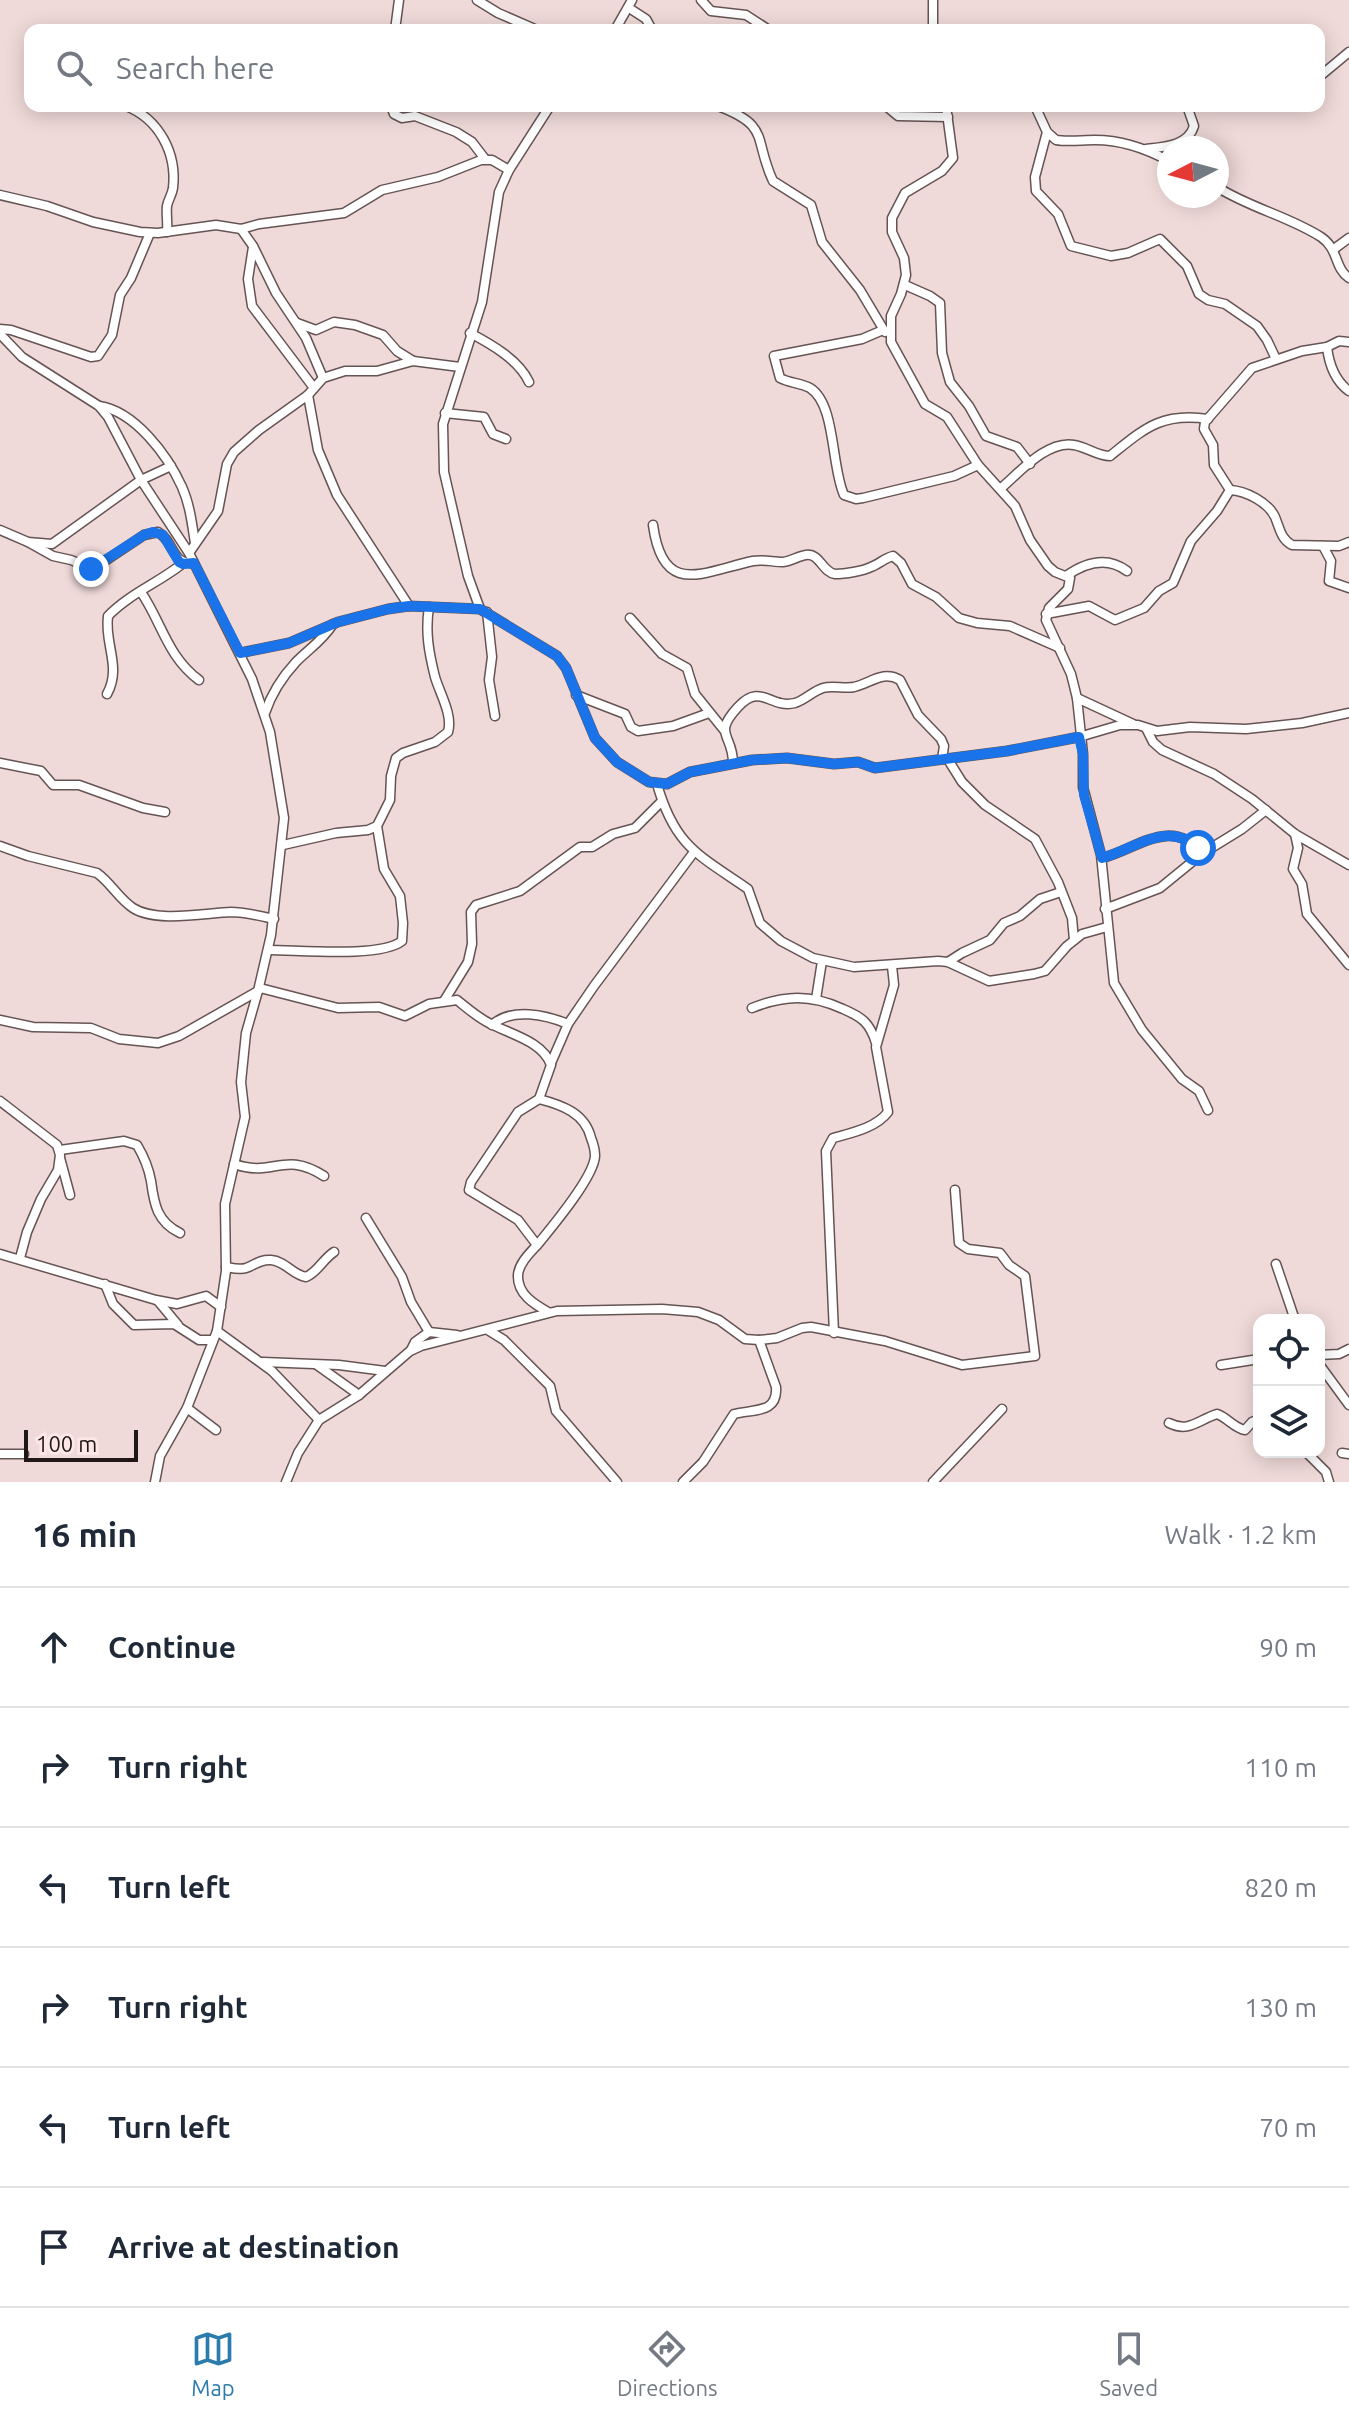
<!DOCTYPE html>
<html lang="en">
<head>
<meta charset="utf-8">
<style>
  :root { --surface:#fff; --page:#f6f6f7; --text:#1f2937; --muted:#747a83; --line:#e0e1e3; --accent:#2c7bad }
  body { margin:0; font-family:Ubuntu,sans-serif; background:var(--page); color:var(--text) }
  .controls { position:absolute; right:24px; bottom:24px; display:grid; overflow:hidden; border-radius:16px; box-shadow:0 4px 20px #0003 }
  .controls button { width:72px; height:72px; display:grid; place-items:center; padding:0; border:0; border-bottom:2px solid var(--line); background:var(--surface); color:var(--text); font:40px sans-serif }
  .compass { position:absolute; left:1157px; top:136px; width:72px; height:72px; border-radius:50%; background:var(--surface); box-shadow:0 4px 20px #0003; rotate:264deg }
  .scale { position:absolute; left:24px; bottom:20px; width:114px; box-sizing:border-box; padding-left:8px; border:4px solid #1f1817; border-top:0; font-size:22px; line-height:28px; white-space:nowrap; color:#1f1817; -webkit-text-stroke:6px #fce7e6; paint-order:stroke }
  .stop { position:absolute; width:24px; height:24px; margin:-18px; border:6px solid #1a73e8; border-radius:50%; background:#fff }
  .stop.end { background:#1a73e8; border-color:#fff; box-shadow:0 2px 8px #0008 }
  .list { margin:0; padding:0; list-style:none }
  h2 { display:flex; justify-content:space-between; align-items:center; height:104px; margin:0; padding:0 32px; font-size:34px }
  h2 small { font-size:26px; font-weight:400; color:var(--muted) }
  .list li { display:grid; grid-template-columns:52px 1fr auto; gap:24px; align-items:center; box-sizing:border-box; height:120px; padding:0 32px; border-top:2px solid var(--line) }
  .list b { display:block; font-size:30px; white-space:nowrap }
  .list em { font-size:26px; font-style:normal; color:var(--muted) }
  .icon { flex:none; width:44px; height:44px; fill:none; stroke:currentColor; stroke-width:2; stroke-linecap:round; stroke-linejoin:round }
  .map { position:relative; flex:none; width:1349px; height:1482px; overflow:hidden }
  .search { position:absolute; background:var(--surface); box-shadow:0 4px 20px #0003; left:24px; right:24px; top:24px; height:88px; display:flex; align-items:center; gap:20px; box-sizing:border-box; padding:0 28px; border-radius:16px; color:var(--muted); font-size:30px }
  .sheet { height:824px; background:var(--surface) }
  nav { display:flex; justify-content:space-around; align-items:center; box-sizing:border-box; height:112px; border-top:2px solid var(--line); background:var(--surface); font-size:22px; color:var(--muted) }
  nav a { display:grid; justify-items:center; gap:4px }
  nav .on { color:var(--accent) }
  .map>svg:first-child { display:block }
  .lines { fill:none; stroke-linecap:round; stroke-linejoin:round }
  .street-casing { stroke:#655453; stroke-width:11 }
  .street { stroke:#fff; stroke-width:8 }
  .route { stroke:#1a73e8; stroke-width:10 }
</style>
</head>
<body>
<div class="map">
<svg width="1349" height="1482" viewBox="0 0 1349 1482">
  <rect width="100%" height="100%" fill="#efdad9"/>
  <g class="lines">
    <defs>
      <g id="street">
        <polyline points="477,0 498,13 537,30"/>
        <polyline points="701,0 711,11 746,15 769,30"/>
        <polyline points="933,0 933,30"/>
        <polyline points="629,8 646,19 652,30"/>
        <polyline points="395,30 399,0"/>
        <polyline points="615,30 632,0"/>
        <polyline points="1319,77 1349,52"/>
        <path d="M126,106C159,119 177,153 173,188C172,195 168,200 167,206C166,214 168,223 167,232"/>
        <polyline points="391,106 394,114 402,118 415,116 456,132 472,142 485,159"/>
        <path d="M718,106C771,126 753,138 773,181L811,205L822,242L860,290L885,332"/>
        <polyline points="886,106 898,116 948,117"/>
        <polyline points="946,106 953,158 942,171 905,193 892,218 892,232 904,258 906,275 901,294 891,316 891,342 925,404 947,417 978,465 1015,506 1030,540 1048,566 1055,572 1070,578 1068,589 1049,608 1046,620 1071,674 1077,698 1083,754 1083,787 1101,855 1114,983 1142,1030 1182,1079 1199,1091 1208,1110"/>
        <path d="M1035,106L1047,132L1056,140C1068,142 1082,140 1095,140C1122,140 1145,148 1169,161"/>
        <polyline points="1047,132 1035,177 1036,191 1058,214 1071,246 1111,256 1128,253 1160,239 1187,266 1199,294 1208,300 1225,304 1257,326 1267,340 1276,359"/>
        <path d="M1146,149C1164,147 1188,146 1194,126L1187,106"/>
        <path d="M1217,187C1250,208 1288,216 1321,237C1339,249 1334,268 1349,278"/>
        <polyline points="0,195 47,206 93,222 140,232 158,233 216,225 241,229 259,224 344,213 382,190 438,177 481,160 492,160 509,170"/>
        <polyline points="241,229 253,246 276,293 306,338 323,378"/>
        <polyline points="253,247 248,279 252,306 314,388"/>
        <polyline points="1334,249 1349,238"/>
        <polyline points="905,285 930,296 940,303 942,353 950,382 969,406 986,436 1017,447 1030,464"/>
        <polyline points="297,323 316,330 334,322 355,325 383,335 397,351 413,361"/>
        <polyline points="0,329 11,330 91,357 98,356 112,335 120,295 131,278 150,233"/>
        <path d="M883,330L862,339L774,356L780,378C789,383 801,383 810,388C836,404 831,467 844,495L856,499L863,498L954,476L978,465"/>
        <path d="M470,333C491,344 519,360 529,382"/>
        <polyline points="0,334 22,357 99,406 108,417 141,480 189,553 252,679 270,732 284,818 271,935 258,991 179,1036 158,1043 119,1039 91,1028 33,1027 0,1020"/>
        <path d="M1327,347C1329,364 1334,380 1349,391"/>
        <polyline points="308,395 318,450 337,495 409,606"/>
        <path d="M99,406C135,411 168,456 182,487C190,505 192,524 195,543"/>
        <polyline points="445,413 484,417 493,434 506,439"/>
        <path d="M1000,489C1019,473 1047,440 1074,445C1087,447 1097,456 1110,456C1144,429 1161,412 1208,419"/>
        <path d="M1230,490C1246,491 1268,502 1275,517C1280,529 1281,539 1292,545L1339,546L1349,542"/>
        <path d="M653,525C663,598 702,572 753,561C763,559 773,562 783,562C792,561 798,556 806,555C820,553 822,572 835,574C845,574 863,571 871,567C879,564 885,558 893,556L901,563L912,584L936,597L959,618L977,623L1010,626L1060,648"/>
        <polyline points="0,530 28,542 52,544 141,480 171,466"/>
        <path d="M28,542L53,556L71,560L93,569L144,535L158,532C174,541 172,566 194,563"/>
        <polyline points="1323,546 1331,561 1329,581 1349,588"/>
        <polyline points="189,553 218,511 227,464 234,452 259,430 308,395 323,378 345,371 377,371 413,361 460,367"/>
        <path d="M1066,576C1086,562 1107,556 1127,571"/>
        <path d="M141,592C162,623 167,656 199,680"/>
        <polyline points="480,609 468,576 444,472 443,424 482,302 499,192 509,170 550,106"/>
        <polyline points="487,612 492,657 489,680 495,716"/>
        <polyline points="1046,614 1089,606 1115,620 1144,608 1159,591 1173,583 1191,541 1217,511 1230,490 1214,465 1213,445 1204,429 1205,422 1252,368 1302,351 1327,347 1339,341 1349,342"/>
        <polyline points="630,618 662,654 687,668 695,694 724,730"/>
        <polyline points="240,653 289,643 338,622 388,609 409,606 480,609 557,656 566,668 595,738 617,762 649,782 667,784 690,772 752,760 787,758 834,764 858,762 875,768 1007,751 1079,737 1120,725 1138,725 1157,731 1190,727 1246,729 1302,723 1349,713"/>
        <path d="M107,694C122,667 104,644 108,616C129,594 158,583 182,564"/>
        <polyline points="576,695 625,714 631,727 638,731 673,726 709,713"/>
        <polyline points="1077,698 1133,724"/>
        <path d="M265,713C271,695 283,676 296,662C309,649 323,640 333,624"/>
        <polyline points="1146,728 1153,742 1162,750 1214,774 1252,799 1295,834 1349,865"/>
        <polyline points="947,758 962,782 985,805 1035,839 1058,882 1072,918 1074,940"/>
        <polyline points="0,763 41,771 53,785 79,785 143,808 165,812"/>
        <path d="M733,763C733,734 712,735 738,707C761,682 770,709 795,703C805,700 813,691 823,688C833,685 844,689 854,687C871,683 883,670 900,680L918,715L941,739L944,746L942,759"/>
        <path d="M657,784C675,847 699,855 748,889L760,923L781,941L813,958L854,967L938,961L948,962L989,981L1034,974L1045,971L1067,946L1082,934L1107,927"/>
        <polyline points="1295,834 1298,848 1293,869 1302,884 1307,914 1349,965"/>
        <path d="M283,845L336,833L368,830L377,826L390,800L391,776L396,758L403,753L435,742L448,732C453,715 440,694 435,677C429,653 425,632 429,607"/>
        <path d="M0,846L28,856L97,873C111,883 119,899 133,908C156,923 205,913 231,912C245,912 260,916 274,919"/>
        <path d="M1102,858C1137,849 1170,816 1203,853"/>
        <polyline points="1105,909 1160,888 1203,853 1242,829 1266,810"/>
        <path d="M269,950C300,950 380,958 402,941L403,923L400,896L384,869L377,826"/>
        <polyline points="948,962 962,953 990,940 1004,923 1020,916 1040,899 1061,892"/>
        <path d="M260,988L338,1008L379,1007L405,1016L429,1004L457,1000C467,1008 477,1017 489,1023C509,1034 543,1041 551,1065L539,1099L518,1112L471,1182L469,1190L518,1220L537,1245"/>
        <polyline points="258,991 246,1033 241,1082 245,1117 225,1204 226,1271 217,1331 272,1371 319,1420"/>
        <polyline points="816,999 822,961"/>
        <polyline points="444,1001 468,962 472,944 471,912 476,905 520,891 580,847 592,847 613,834 635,828 662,801"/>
        <path d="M752,1008C784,995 811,994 843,1009C862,1017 870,1023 876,1043"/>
        <path d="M492,1025C512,1007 546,1015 568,1024"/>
        <polyline points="551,1063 568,1024 594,986 694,852"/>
        <path d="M539,1099C562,1105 585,1113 591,1138C593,1143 595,1151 595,1156C594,1177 552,1227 538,1244C530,1253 519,1263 518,1275C517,1294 534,1304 548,1312"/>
        <polyline points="0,1101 57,1145 60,1155 58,1170 41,1199 27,1232 20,1258"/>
        <path d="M60,1150L124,1141L137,1145C143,1155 149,1170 151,1181C154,1204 157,1222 180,1233"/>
        <polyline points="60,1158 70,1195"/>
        <path d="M234,1164C274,1178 283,1150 324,1176"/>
        <polyline points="366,1218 402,1277 411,1302 429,1332"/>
        <polyline points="0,1254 156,1300 177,1304 206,1296 221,1307"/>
        <polyline points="1276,1264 1295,1320"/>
        <path d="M226,1267C232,1268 240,1270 246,1268C255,1265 260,1259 271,1260C285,1261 293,1275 306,1277C318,1272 323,1259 334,1252"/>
        <polyline points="105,1284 113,1304 134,1325 174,1324 199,1340 213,1340"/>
        <polyline points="158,1301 178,1325"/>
        <polyline points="488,1330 504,1340 550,1386 556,1411 617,1482"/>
        <path d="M834,1333L826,1151L833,1138C851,1133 876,1128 888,1112L876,1047L894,985L892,966"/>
        <polyline points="411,1350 415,1342 429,1332 457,1335"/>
        <polyline points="1319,1355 1339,1354 1349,1349"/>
        <polyline points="263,1362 339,1365 385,1371"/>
        <polyline points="1319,1364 1349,1405"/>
        <polyline points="317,1365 359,1395"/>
        <polyline points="1221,1365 1259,1359"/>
        <polyline points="187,1408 216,1430"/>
        <path d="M1169,1423C1189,1433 1198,1420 1217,1414C1228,1418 1234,1428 1245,1430L1252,1422L1259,1419"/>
        <polyline points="1306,1452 1326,1472 1329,1482"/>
        <polyline points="1342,1453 1349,1454"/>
        <polyline points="0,1454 24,1454"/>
        <polyline points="155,1482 160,1456 187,1408 217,1331"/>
        <polyline points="286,1482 298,1453 319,1420 359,1395 410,1351 421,1346 557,1311 662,1309 698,1312 719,1320 745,1339 759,1340 777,1338 802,1328 811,1327 885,1341 962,1365 1035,1356 1025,1276 1009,1265 1000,1253 968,1249 959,1243 955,1190"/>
        <path d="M683,1482L703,1462L734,1414C753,1409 778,1414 776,1387L759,1340"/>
        <polyline points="933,1482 1002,1409"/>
      </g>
    </defs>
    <!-- street casing -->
    <use href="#street" class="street-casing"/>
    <!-- street -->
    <use href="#street" class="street"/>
  </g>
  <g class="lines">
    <!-- route -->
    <path class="route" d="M91,569L144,535L153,532L163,535L179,562L183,564L194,563L240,653L289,643L338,622L388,609L409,606L480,609L557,656L566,668L595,738L617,762L649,782L667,784L690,772L752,760L787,758L834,764L858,762L875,768L1007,751L1079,737L1083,754L1084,795L1102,858C1133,850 1167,819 1198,848"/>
  </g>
</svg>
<div class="controls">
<button><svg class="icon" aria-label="locate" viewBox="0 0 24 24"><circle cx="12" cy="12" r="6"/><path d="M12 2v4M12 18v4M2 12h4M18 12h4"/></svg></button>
<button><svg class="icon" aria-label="layers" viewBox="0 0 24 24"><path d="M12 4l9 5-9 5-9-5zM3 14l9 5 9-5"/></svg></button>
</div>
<svg class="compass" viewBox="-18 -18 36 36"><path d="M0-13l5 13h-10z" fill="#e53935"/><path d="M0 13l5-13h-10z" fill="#747a83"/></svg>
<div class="scale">100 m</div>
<div class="stop" style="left:1198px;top:848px"></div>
<div class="stop end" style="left:91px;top:569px"></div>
<div class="search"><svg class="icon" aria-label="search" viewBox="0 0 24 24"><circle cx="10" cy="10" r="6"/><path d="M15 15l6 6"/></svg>Search here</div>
</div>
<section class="sheet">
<h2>16 min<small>Walk · 1.2 km</small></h2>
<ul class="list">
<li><svg class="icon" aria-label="ahead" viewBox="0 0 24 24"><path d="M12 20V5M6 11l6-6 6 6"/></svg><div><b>Continue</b></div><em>90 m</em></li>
<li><svg class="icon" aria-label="right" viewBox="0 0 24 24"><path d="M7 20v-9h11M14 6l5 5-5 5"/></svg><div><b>Turn right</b></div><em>110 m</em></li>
<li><svg class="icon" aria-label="left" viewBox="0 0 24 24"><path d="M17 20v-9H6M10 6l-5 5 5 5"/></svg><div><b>Turn left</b></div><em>820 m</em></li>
<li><svg class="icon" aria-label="right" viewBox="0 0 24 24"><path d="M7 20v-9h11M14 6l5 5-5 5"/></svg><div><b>Turn right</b></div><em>130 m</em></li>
<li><svg class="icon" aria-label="left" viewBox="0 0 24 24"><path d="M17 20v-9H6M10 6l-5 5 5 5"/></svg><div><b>Turn left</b></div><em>70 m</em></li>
<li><svg class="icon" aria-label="arrive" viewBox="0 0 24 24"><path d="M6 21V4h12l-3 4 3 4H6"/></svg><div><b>Arrive at destination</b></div></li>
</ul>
</section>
<nav>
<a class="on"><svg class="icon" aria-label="map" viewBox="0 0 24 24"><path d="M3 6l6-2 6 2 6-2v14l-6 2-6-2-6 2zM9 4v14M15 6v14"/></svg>Map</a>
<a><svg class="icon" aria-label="directions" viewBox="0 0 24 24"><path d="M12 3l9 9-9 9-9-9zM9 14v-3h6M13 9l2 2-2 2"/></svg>Directions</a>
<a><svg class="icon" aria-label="saved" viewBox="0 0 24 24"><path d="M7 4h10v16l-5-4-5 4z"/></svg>Saved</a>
</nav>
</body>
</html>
